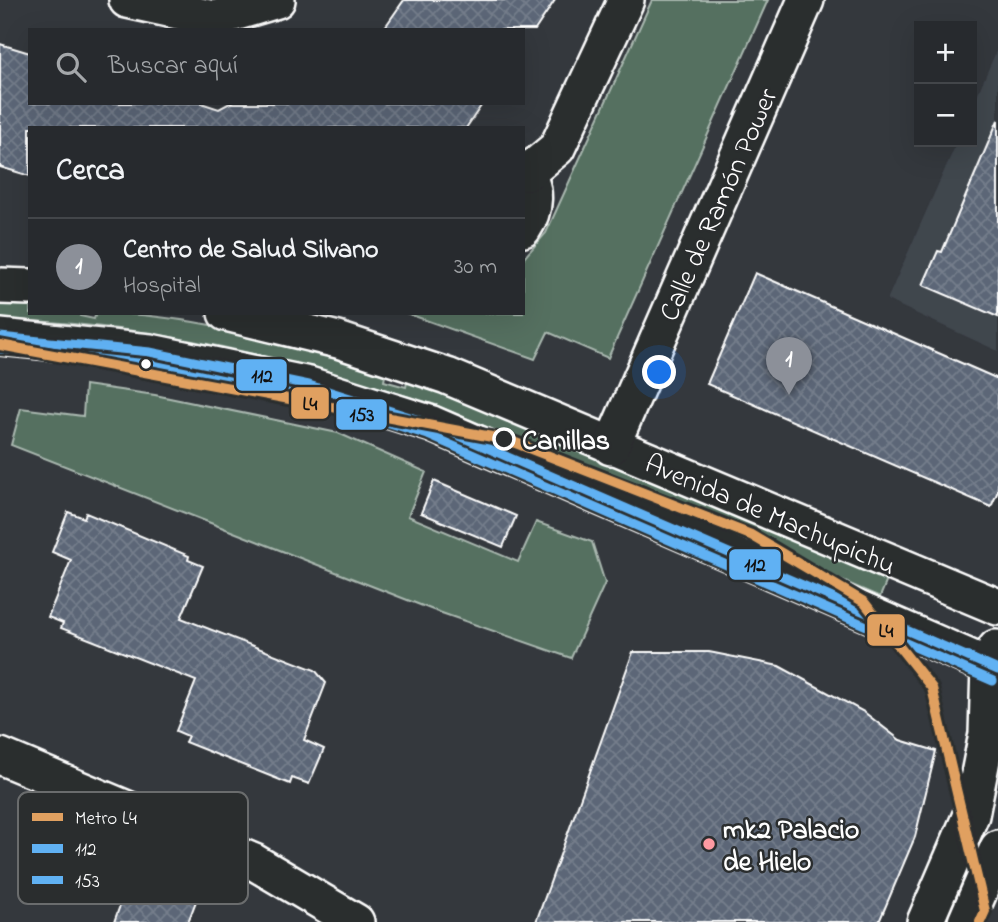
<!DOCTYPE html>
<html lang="es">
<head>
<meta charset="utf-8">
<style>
  :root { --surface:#272a2e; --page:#2f3236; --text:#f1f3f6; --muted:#a4a7aa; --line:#43464a; --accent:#8c9099 }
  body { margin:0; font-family:"Indie Flower",sans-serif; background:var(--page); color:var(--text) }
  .controls { position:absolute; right:21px; top:21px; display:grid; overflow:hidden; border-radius:0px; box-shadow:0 7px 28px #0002 }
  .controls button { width:63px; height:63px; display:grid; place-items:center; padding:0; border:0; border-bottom:2px solid var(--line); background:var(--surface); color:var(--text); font:35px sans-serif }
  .you { position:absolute; left:660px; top:373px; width:24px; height:24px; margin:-18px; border:5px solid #fff; border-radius:50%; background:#1a73e8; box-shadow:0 0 0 10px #1a73e833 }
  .badge { display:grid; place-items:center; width:46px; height:46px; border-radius:50%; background:var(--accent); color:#fff; font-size:23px; font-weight:700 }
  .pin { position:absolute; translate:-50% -58px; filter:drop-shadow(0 2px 4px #0008) }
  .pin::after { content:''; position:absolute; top:37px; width:24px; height:21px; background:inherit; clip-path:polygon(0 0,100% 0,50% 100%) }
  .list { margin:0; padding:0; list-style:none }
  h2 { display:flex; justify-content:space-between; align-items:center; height:91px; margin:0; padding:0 28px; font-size:30px }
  h2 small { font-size:23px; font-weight:400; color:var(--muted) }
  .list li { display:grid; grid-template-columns:46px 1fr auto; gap:21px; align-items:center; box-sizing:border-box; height:98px; padding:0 28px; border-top:2px solid var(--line) }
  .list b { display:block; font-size:26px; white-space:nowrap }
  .list p { margin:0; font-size:23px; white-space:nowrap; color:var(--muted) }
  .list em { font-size:23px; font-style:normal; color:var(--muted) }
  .icon { flex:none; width:38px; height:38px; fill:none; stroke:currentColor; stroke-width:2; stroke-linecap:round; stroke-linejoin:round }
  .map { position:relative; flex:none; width:998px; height:922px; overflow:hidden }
  .search { position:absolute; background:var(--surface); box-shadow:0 7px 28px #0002; left:28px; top:28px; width:497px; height:77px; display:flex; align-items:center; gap:18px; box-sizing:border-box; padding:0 24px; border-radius:0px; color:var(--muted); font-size:26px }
  .panel { position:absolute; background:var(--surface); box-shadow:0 7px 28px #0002; left:28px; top:126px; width:497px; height:189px; border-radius:0px }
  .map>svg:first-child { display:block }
  .built { fill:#40464e }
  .green { fill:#547060; stroke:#aab8b0; stroke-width:2 }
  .building { fill:url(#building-cross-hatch); stroke:#fff; stroke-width:2 }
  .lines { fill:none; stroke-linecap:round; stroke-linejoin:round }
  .minor-casing { stroke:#fff; stroke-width:40 }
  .minor { stroke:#2a2d2e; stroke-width:35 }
  .bus-1-casing { stroke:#2a2d2e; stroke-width:14 }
  .bus-2-casing { stroke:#2a2d2e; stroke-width:14 }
  .bus-1 { stroke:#60b1f3; stroke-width:9 }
  .bus-2 { stroke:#60b1f3; stroke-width:9 }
  .metro-1-casing { stroke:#2a2d2e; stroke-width:16 }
  .metro-1 { stroke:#e0a060; stroke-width:10 }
  .bus-dot { fill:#fff; stroke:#2a2d2e; stroke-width:2.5 }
  .stop-dot { fill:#2a2d2e; stroke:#fff; stroke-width:3.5 }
  .poi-dot { fill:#ff9aa2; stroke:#2a2d2e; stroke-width:2.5 }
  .labels { text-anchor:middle; stroke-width:5; stroke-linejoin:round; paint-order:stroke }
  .street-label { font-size:28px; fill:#fff; stroke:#2a2d2e }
  .stop-label { font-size:28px; font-weight:bold; fill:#fff; stroke:#2a2d2e; text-anchor:start }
  .poi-label { font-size:28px; font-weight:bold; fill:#fff; stroke:#2a2d2e; text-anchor:start }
  .key { fill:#2a2d2e; stroke:#6a6c6d; stroke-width:2 }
  .key-label { font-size:19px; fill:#fff }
  .line-badge { stroke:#2a2d2e; stroke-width:2.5 }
  .pale-badge-label { font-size:19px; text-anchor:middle; font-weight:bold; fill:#111 }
</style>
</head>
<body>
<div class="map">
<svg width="998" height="922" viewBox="0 0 998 922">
  <defs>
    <pattern id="building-cross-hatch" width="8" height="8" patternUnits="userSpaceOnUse" patternTransform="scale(1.75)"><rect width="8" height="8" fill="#5b6677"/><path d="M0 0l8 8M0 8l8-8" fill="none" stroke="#747d8b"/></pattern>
  </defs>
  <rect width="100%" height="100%" fill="#34383d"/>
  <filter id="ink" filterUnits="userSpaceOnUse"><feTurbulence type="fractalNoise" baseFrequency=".0143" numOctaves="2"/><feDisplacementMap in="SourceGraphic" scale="14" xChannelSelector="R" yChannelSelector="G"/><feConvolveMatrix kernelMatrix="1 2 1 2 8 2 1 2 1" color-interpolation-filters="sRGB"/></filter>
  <g filter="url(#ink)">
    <!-- built -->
    <polygon class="built" points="998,47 998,351 887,300 957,142 972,142 972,107"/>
    <!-- green -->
    <g class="green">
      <polygon points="652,0 768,0 608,358 548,332 535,359 406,313 523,313 523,259 546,233"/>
      <path d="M0,304L30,306V313H80V316L94,319L96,313C194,313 293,344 386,371L384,381L406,387L408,378L887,580L880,597L436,405C295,361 149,322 0,320Z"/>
      <polygon points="85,385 155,395 338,433 426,472 408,516 518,562 536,522 592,542 605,583 571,658 433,610 11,445 21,408 83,416"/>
    </g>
    <!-- building -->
    <g class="building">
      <polygon points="404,0 555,0 535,30 383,30"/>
      <polygon points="0,44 30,53 30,103 201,103 219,109 230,103 483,103 466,128 30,128 30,176 0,167"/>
      <polygon points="998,120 998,317 923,285 938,251 942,252"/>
      <polygon points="755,273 998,379 998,491 991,507 707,384"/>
      <polygon points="434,481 516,516 503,547 421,513"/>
      <polygon points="68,512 84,518 86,513 189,556 188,560 203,566 181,618 315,670 326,683 304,740 324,749 309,784 292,778 290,784 185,742 188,736 176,731 196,681 61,628 63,623 48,617 71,560 52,552"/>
      <polygon points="633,652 709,652 779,666 864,712 900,740 936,751 915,837 879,922 536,922"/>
      <polygon points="160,873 201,888 188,922 114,922 129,881 153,890"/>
    </g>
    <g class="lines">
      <defs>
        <g id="minor">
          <polyline points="127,0 214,19 277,0"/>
          <path d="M523,169C538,188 536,210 523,229"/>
          <polyline points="527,173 557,148 626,0"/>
          <polyline points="0,286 30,287"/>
          <polyline points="226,313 338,340 447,376 998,607"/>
          <polyline points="0,337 150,352 309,385 432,424 998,670"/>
          <polyline points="611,447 806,0"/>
          <polyline points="0,756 254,862 356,922"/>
          <polyline points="925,922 971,815 987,734 989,665 996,648"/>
          <polyline points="966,922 998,848"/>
        </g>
      </defs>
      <!-- minor casing -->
      <use href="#minor" class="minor-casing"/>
      <!-- minor -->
      <use href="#minor" class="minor"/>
      <defs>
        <polyline id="bus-1" points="0,337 150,352 309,385 432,424 998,670"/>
        <polyline id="bus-2" points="0,349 148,364 306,397 428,435 993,681"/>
      </defs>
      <!-- bus-1 casing -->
      <use href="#bus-1" class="bus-1-casing"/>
      <!-- bus-2 casing -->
      <use href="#bus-2" class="bus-2-casing"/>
      <!-- bus-1 -->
      <use href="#bus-1" class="bus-1"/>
      <!-- bus-2 -->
      <use href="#bus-2" class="bus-2"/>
      <defs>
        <polyline id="metro-1" points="0,345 508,440 751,535 864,602 932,688 985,911 980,922"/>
      </defs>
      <!-- metro-1 casing -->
      <use href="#metro-1" class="metro-1-casing"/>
      <!-- metro-1 -->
      <use href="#metro-1" class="metro-1"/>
    </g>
  </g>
  <!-- markers -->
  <circle class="bus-dot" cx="146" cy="364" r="6"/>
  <circle class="stop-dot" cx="504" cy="439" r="10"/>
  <circle class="poi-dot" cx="709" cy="844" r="7"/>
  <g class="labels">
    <!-- street labels -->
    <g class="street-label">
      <text transform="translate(717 204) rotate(-66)" y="10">Calle de Ramón Power</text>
      <text transform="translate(771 513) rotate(23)" y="10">Avenida de Machupichu</text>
    </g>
    <!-- stop labels -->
    <g class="stop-label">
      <text x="522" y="449">Canillas</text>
    </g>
    <!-- poi labels -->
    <g class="poi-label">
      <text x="723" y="838">mk2 Palacio<tspan x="723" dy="32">de Hielo</tspan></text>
    </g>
  </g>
  <!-- legend -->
  <rect x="18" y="792" width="230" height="112" rx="10" class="key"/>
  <rect x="32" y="813" width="31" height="8" fill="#e0a060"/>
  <rect x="32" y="844" width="31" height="9" fill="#60b1f3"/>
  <rect x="32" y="876" width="31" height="8" fill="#60b1f3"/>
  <g class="key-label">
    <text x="75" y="824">Metro L4</text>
    <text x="75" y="855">112</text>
    <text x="75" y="887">153</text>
  </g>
  <g class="line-badge">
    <rect x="235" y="358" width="53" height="34" rx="7" fill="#60b1f3"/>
    <rect x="290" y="386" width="40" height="34" rx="7" fill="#e0a060"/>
    <rect x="335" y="398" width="53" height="33" rx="7" fill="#60b1f3"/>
    <rect x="728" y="548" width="54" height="33" rx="7" fill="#60b1f3"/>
    <rect x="866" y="613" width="40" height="34" rx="7" fill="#e0a060"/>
  </g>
  <g class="pale-badge-label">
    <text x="262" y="382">112</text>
    <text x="310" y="410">L4</text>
    <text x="362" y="421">153</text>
    <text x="755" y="571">112</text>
    <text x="886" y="637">L4</text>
  </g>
</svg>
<div class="controls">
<button>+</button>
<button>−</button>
</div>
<div class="you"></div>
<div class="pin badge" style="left:789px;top:395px">1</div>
<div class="search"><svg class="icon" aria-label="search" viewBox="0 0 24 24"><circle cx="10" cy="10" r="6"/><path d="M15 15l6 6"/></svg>Buscar aquí</div>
<section class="panel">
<h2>Cerca<small></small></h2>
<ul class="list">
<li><span class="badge">1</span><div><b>Centro de Salud Silvano</b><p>Hospital</p></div><em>30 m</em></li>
</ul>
</section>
</div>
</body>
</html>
